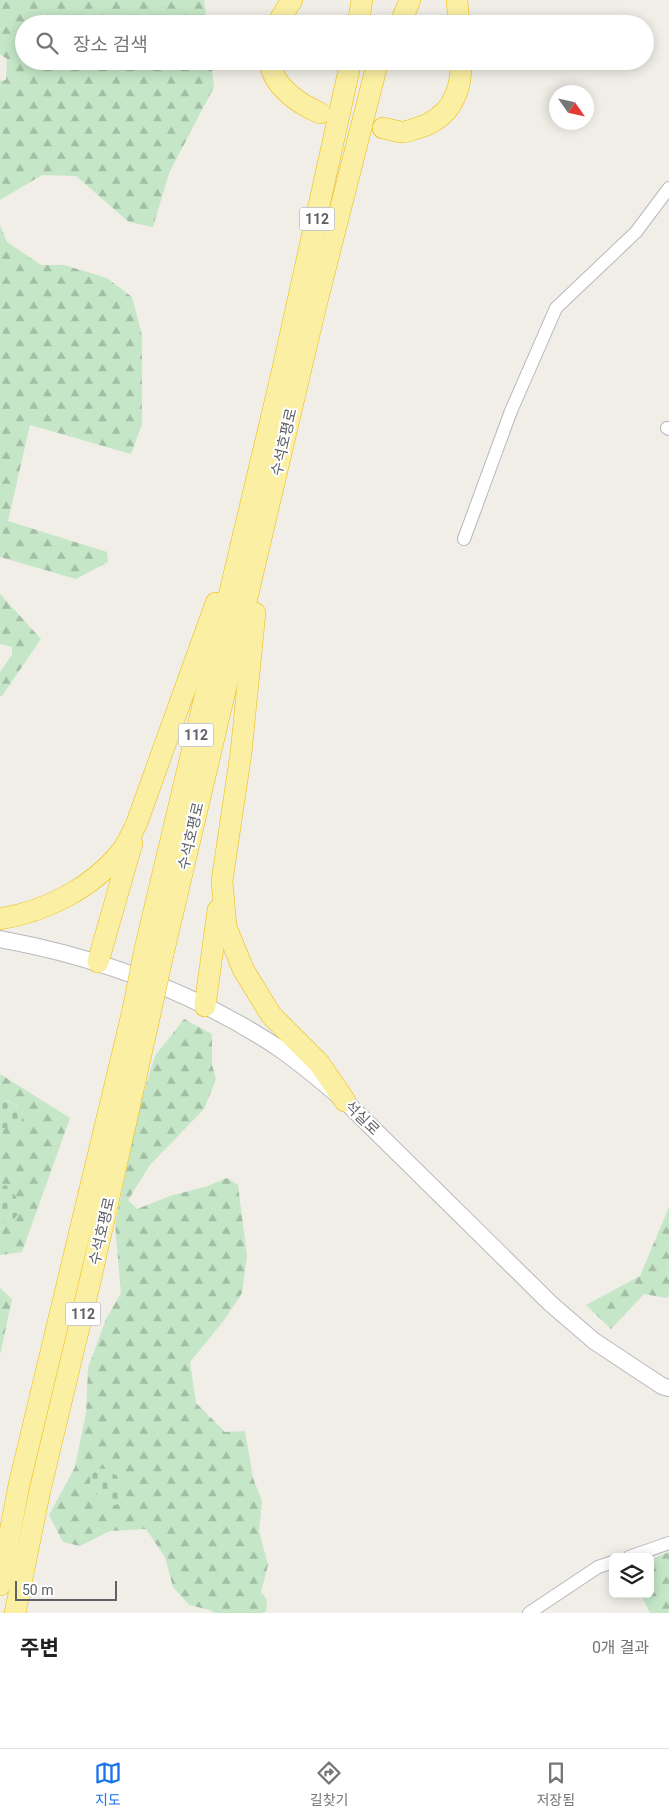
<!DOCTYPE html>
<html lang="ko">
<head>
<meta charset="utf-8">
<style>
  :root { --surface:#fff; --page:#f6f6f6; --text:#222; --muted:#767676; --line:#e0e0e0; --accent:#1a73e8 }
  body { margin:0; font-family:Roboto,"Noto Sans KR",sans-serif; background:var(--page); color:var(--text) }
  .controls { position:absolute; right:15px; bottom:15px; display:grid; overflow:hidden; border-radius:8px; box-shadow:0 2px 12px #0003 }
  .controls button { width:45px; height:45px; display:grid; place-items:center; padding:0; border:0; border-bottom:1px solid var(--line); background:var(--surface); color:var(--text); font:25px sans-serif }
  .compass { position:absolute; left:549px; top:85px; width:45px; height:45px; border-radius:50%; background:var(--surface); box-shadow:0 2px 12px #0003; rotate:124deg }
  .scale { position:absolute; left:15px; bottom:12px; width:102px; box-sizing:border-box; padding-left:5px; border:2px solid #5e6166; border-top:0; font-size:14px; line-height:18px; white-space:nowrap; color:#5e6166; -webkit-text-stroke:4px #fff; paint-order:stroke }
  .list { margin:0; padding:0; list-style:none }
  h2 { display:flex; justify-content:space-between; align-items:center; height:65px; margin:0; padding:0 20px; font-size:21px }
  h2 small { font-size:16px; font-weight:400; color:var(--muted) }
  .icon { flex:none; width:28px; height:28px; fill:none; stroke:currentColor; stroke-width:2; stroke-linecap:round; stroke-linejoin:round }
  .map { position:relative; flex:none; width:669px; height:1613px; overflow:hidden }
  .search { position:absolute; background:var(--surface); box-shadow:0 2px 12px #0003; left:15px; right:15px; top:15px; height:55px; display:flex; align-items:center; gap:12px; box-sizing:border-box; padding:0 18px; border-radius:28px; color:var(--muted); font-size:19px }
  .sheet { height:135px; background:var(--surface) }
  nav { display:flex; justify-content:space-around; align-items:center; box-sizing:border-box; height:70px; border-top:1px solid var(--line); background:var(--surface); font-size:14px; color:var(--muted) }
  nav a { display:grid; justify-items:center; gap:2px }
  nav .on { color:var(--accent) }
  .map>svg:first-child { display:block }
  .forest { fill:url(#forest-firs) }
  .cemetery { fill:url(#cemetery-stones) }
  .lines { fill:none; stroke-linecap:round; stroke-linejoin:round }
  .minor-casing { stroke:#b7b8bd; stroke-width:14 }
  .tertiary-casing { stroke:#b7b8bd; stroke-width:18 }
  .trunk-casing { stroke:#ecb90a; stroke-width:22 }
  .minor { stroke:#fff; stroke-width:12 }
  .tertiary { stroke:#fff; stroke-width:16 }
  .trunk { stroke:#faefa2; stroke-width:21 }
  .trunk-bridge-casing { stroke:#ecb90a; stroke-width:22; stroke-linecap:butt }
  .trunk-bridge { stroke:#faefa2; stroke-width:21 }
  .labels { text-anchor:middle; stroke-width:4; stroke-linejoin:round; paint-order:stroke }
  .shield { fill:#fff; stroke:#8e9094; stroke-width:1 }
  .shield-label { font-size:14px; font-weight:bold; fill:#5e6166 }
  .street-label { font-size:15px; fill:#5e6166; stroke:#fff }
</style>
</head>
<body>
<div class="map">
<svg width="669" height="1613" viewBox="0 0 669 1613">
  <defs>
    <pattern id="forest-firs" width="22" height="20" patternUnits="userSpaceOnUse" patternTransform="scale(1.25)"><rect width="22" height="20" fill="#c5e6c7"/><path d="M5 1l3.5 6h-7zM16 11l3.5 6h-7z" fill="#a3bea5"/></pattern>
    <pattern id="cemetery-stones" width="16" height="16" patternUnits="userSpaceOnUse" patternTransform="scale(1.25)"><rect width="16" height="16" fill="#c5e6c7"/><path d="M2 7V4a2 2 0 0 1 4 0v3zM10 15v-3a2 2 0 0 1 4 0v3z" fill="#a3bea5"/></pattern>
  </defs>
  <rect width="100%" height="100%" fill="#f0eee7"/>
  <!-- forest -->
  <g class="forest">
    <polygon points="0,0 204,0 207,24 24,24 24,61 211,61 214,87 169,173 153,227 129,222 76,176 42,175 0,200 0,81 6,80 7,59 0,54"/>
    <polygon points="0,225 7,242 41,265 64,265 107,278 132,297 142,335 142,424 131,454 30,425 8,521 107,552 108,562 76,579 0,557"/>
    <polygon points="0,594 41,639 2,696 0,696 0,672 12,655 12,647 0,644"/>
    <polygon points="184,1019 212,1034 212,1065 216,1079 204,1109 150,1165 128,1200 137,1209 170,1196 208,1186 227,1178 238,1185 247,1256 242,1293 225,1319 190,1362 196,1403 225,1432 245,1431 253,1478 262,1501 259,1531 268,1565 261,1592 267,1600 266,1612 262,1613 215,1613 210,1610 189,1605 173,1587 165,1557 146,1529 110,1531 80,1546 63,1542 49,1515 75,1467 86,1413 88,1368 106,1319 121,1293 115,1224 141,1101 155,1056"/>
    <polygon points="0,1074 70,1118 22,1252 0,1255 0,1223 10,1223 6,1185 0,1187 0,1128 19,1128 18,1106 9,1101 0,1100"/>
    <polygon points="669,1207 669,1294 667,1298 644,1294 611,1329 586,1305 640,1276"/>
    <polygon points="0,1288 12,1299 0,1355"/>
    <polygon points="669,1552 669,1613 650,1613 641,1595 650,1594 650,1560"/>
  </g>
  <!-- cemetery -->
  <g class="cemetery">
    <path d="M0,1100C11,1101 17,1105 24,1113L19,1128H0Z"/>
    <polygon points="6,1185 16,1197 20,1212 10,1223 0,1223 0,1187"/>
    <polygon points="104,1468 122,1479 123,1502 112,1506 98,1496 90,1485 91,1471"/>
  </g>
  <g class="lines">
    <defs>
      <g id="minor">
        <polyline points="667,428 669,429"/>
        <polyline points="464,539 511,411 556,308 636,232 669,188"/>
        <polyline points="629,1557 669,1543"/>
        <polyline points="529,1613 598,1567 613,1562"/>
      </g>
      <path id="tertiary" d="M0,939C99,957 196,993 280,1049C303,1065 324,1083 345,1101L551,1304L594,1341L662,1386L669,1388"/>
      <g id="trunk">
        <polyline points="457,0 459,24"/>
        <polyline points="277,24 292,0"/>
        <polyline points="358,24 362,0"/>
        <polyline points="400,24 410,0"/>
        <path d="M270,61C272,86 299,104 320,113"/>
        <path d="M383,128C389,129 396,132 403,132C407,132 413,129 418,128C450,118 462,93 461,61"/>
        <polyline points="255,613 241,753 222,881 226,927 243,969 271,1015 319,1063 345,1101"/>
        <path d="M0,919C46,911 91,889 121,852C128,844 131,834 136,825L216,603"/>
        <polyline points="145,949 281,377 351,61"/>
        <polyline points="163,954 316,305 378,61"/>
        <polyline points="98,962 132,843"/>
        <polyline points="205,1006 218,910"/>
        <polyline points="0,1585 19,1485 133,1010"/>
        <polyline points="15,1613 40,1490 92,1273 150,1014"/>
      </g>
    </defs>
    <!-- minor casing -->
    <use href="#minor" class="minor-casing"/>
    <!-- tertiary casing -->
    <use href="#tertiary" class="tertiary-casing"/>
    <!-- trunk casing -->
    <use href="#trunk" class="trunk-casing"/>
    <!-- minor -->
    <use href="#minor" class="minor"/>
    <!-- tertiary -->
    <use href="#tertiary" class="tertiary"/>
    <!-- trunk -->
    <use href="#trunk" class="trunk"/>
    <defs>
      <g id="trunk-bridge">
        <polyline points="133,1010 145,949"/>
        <polyline points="150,1014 163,954"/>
      </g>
    </defs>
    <!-- trunk-bridge casing -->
    <use href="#trunk-bridge" class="trunk-bridge-casing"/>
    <!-- trunk-bridge -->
    <use href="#trunk-bridge" class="trunk-bridge"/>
  </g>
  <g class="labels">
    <!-- shield labels -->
    <g class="shield">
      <rect x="299.5" y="207.5" width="35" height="23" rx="4"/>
      <rect x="178.5" y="723.5" width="35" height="23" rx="4"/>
      <rect x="65.5" y="1302.5" width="35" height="23" rx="4"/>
    </g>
    <g class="shield-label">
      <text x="317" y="224">112</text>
      <text x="196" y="740">112</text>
      <text x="83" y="1319">112</text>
    </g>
    <!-- street labels -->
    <g class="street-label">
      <text transform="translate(284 442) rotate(-77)" y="5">수석호평로</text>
      <text transform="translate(191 836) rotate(-77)" y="5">수석호평로</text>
      <text transform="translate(362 1118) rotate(44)" y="5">석실로</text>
      <text transform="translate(102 1231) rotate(-77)" y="5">수석호평로</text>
    </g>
  </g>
</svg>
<div class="controls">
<button><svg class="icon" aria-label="layers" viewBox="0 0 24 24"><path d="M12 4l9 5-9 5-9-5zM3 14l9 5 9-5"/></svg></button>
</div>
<svg class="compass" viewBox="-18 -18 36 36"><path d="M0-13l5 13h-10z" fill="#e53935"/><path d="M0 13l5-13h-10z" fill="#767676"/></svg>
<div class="scale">50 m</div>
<div class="search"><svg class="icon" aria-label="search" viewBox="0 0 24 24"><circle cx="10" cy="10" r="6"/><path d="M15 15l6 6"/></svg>장소 검색</div>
</div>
<section class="sheet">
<h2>주변<small>0개 결과</small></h2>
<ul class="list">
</ul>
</section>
<nav>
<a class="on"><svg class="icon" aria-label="map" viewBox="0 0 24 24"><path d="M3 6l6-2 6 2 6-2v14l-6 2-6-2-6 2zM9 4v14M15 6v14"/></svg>지도</a>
<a><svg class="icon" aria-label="directions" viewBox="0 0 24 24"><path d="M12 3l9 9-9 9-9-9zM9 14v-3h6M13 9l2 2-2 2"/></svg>길찾기</a>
<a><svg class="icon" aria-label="saved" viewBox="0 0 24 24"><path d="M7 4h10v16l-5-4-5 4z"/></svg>저장됨</a>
</nav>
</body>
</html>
